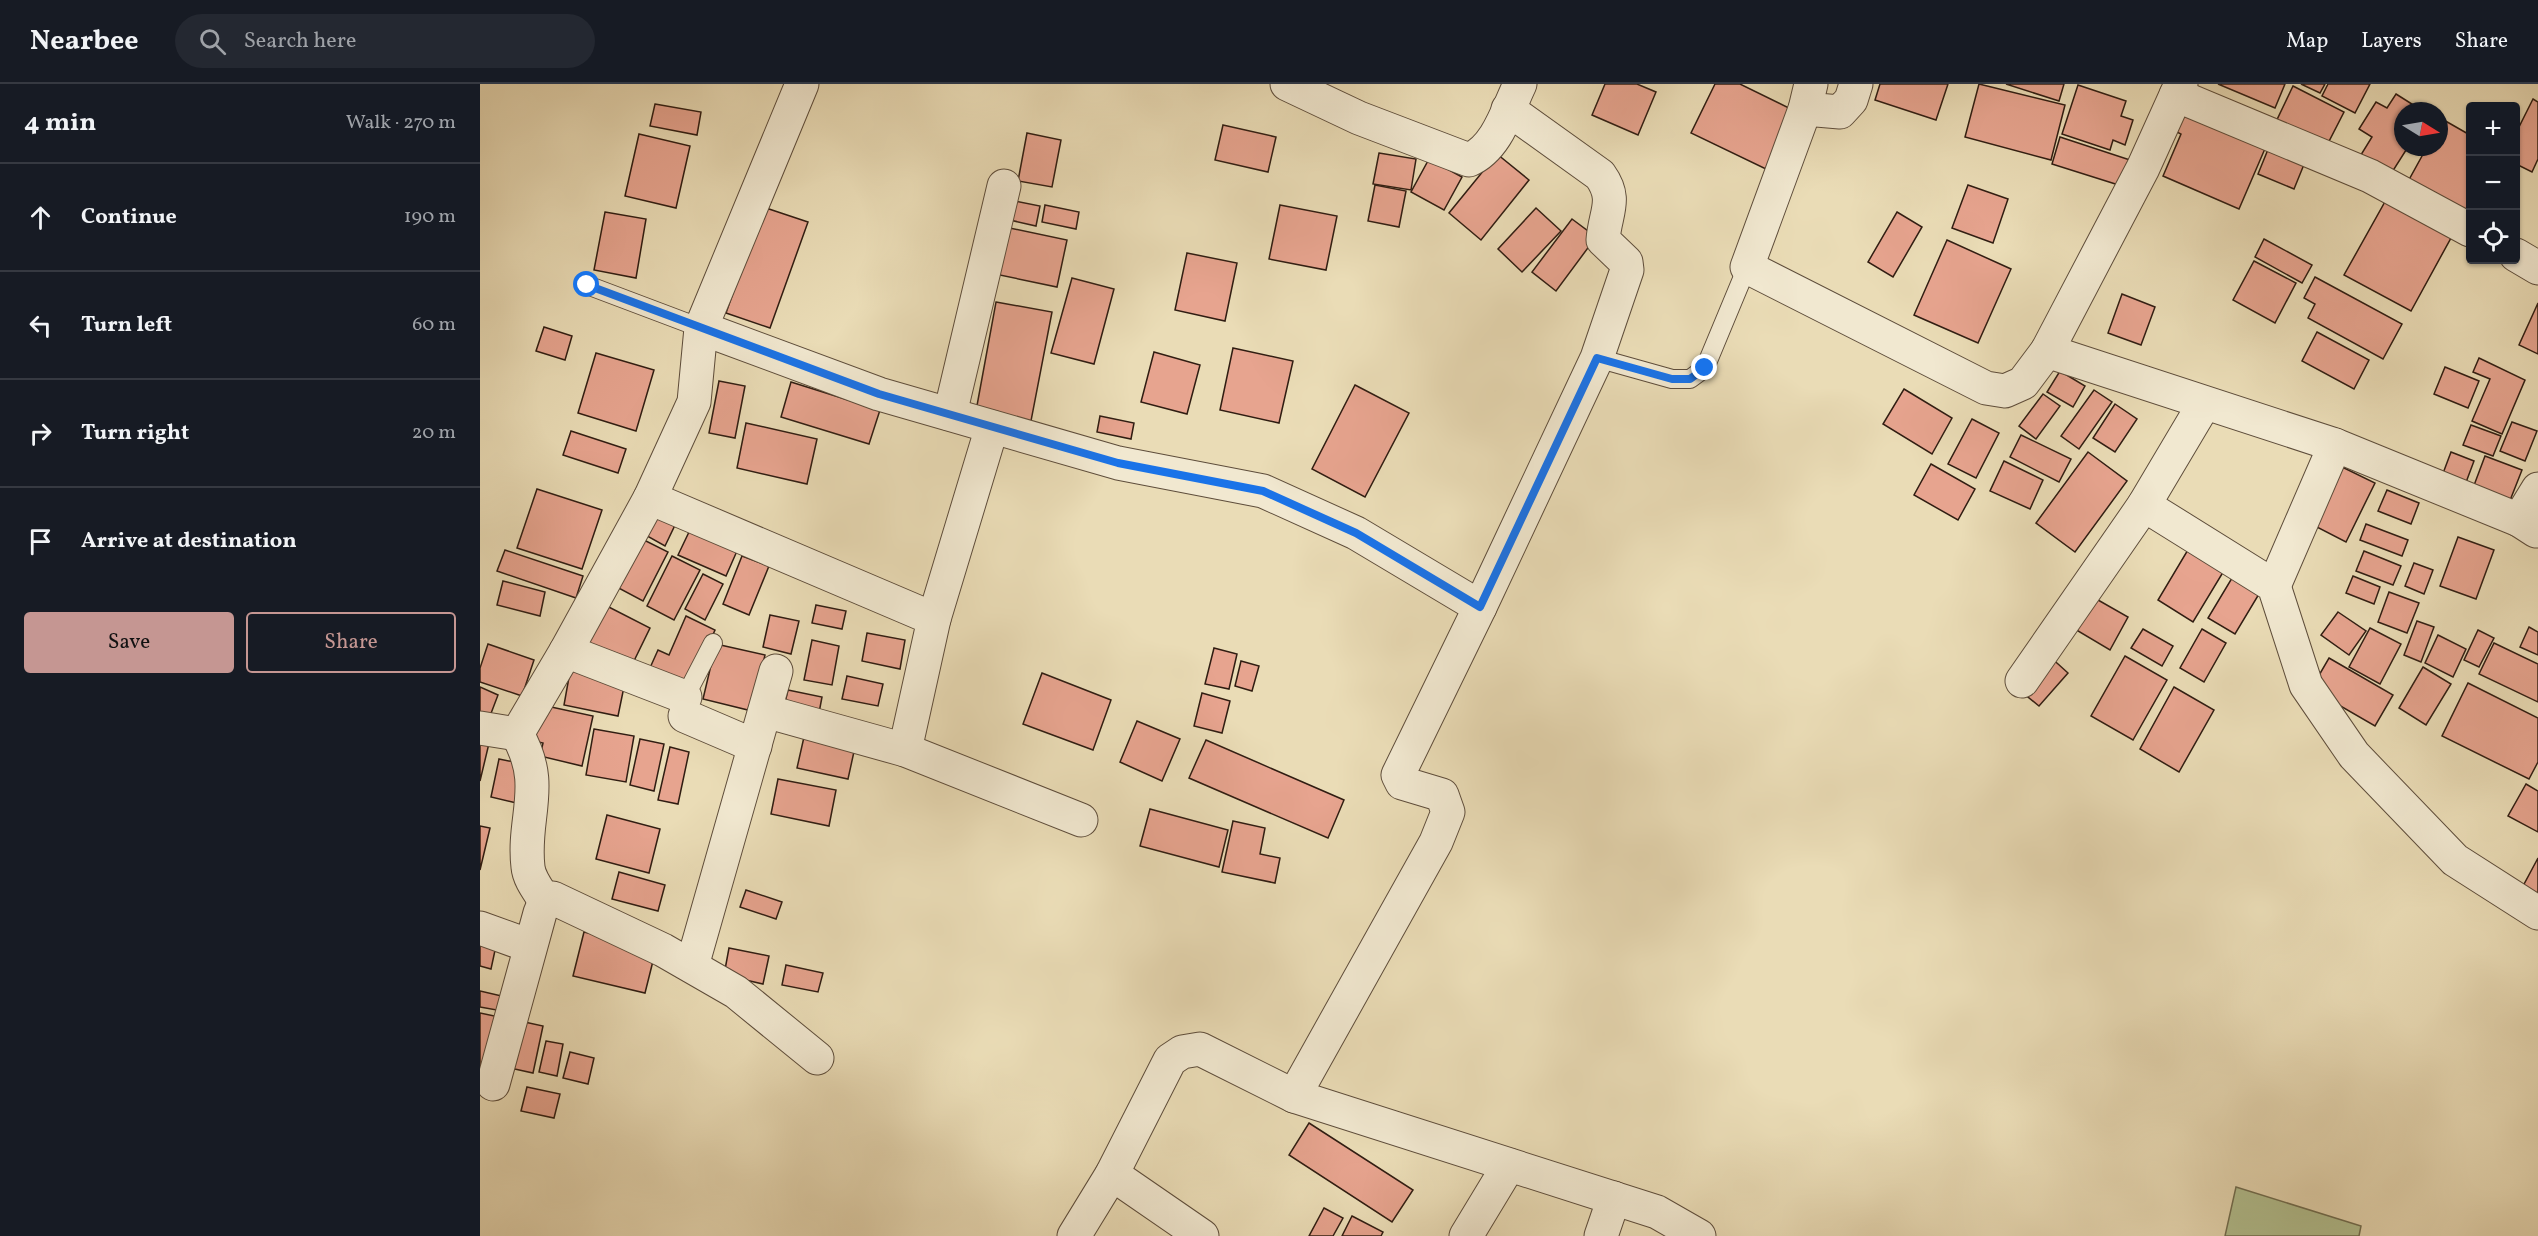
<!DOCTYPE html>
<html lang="en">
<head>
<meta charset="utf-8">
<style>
  :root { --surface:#171b24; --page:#242831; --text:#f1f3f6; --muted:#9ea1a6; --line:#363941; --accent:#c59692 }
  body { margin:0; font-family:Vollkorn,serif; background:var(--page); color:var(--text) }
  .controls { position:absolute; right:18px; top:18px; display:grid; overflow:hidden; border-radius:6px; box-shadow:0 2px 4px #0004 }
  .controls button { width:54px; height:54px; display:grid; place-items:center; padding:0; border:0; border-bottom:2px solid var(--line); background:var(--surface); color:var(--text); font:30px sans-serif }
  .compass { position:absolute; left:1914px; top:18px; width:54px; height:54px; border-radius:50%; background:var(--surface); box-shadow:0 2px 4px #0004; rotate:101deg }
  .stop { position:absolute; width:18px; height:18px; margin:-14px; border:4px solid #1a73e8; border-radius:50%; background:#fff }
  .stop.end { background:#1a73e8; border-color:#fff; box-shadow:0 2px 6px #0008 }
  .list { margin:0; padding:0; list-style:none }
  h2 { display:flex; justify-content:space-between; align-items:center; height:78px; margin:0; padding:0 24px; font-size:26px }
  h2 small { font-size:20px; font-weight:400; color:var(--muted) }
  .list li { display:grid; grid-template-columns:39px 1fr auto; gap:18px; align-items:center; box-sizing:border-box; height:108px; padding:0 24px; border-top:2px solid var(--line) }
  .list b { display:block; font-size:22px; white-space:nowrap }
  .list em { font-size:20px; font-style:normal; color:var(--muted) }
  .actions { display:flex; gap:12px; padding:18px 24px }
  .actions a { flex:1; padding:14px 0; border:2px solid var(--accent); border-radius:6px; text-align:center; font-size:21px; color:var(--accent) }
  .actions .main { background:var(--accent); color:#111 }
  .icon { flex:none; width:33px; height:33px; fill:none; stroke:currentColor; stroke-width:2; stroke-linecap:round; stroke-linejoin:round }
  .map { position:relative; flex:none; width:2058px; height:1152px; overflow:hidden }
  header { display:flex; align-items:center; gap:36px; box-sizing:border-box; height:84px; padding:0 30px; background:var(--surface); border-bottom:2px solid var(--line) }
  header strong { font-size:28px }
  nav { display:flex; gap:33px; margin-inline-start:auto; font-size:21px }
  .search { width:420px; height:54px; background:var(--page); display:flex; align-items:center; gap:15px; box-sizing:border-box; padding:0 21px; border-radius:33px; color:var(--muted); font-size:22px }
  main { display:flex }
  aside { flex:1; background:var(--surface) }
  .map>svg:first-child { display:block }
  .green { fill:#b3c191; stroke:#726f52; stroke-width:1.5 }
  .building { fill:#e7a48f; stroke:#301d12; stroke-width:1.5 }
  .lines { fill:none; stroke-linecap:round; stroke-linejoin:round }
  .lane-casing { stroke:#5e4d3b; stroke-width:20 }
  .street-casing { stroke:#5e4d3b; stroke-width:35 }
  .lane { stroke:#f1e8d0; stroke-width:18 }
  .street { stroke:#f1e8d0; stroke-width:33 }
  .route { stroke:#1a73e8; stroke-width:8 }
</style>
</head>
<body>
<header>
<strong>Nearbee</strong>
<div class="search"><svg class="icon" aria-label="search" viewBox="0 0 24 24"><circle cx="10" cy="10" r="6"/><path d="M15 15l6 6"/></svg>Search here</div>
<nav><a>Map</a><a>Layers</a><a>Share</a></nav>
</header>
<main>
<aside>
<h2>4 min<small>Walk · 270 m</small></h2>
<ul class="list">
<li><svg class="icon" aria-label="ahead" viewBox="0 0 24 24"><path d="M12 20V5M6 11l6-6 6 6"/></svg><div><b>Continue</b></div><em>190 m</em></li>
<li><svg class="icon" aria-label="left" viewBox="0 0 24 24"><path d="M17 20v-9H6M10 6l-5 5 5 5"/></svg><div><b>Turn left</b></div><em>60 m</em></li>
<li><svg class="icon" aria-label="right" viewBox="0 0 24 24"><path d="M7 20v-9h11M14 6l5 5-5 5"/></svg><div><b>Turn right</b></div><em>20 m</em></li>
<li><svg class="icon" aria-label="arrive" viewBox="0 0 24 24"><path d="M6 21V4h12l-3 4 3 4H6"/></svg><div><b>Arrive at destination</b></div></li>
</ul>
<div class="actions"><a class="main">Save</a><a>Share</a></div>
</aside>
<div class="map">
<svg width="2058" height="1152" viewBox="0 0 2058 1152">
  <rect width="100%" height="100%" fill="#eadcb6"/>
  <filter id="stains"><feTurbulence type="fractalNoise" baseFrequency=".00333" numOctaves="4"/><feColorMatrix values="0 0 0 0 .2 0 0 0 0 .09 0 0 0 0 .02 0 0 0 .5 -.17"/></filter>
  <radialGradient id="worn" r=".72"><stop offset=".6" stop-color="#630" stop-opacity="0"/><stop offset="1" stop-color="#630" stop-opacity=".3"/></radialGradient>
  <!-- green -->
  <polygon class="green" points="1756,1103 1881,1142 1879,1152 1745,1152"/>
  <!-- building -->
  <g class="building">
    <polygon points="1125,0 1157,0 1176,8 1158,51 1112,31"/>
    <polygon points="1235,0 1260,0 1317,28 1288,86 1211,49"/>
    <polygon points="1400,0 1468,0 1456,36 1395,16"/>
    <polygon points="1499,0 1585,21 1571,76 1485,53"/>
    <polygon points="1526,0 1584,0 1579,17"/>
    <polygon points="1738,0 1805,0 1795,24"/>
    <polygon points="1821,0 1845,0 1840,9"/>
    <polygon points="1848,0 1890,0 1875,29 1842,12"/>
    <polygon points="1598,1 1646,17 1641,32 1653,36 1645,61 1633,56 1630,66 1582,50"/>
    <polygon points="1813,2 1864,28 1844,67 1794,42"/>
    <polygon points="1916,10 1943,27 1923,27 1923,63 1928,63 1909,93 1879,74 1892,53 1879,45 1896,18 1907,24"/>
    <polygon points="2053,15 2058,18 2058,75 2052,88 2036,80 2036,49"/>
    <polygon points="175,20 221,28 217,51 170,42"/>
    <polygon points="1702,24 1787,60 1759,125 1683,92 1701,50 1693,46"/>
    <polygon points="1962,35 1990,51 1990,127 1985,136 1925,103 1947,63 1959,63 1959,41"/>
    <polygon points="743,41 796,53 788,88 735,76"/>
    <polygon points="547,49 581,56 572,103 538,97"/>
    <polygon points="159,50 210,62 196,124 145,112"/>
    <polygon points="1580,53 1653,77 1645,103 1572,80"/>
    <polygon points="1789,63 1825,78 1814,105 1778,90"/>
    <polygon points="899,69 936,75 931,106 893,100"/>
    <polygon points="1017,70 1049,96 1001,156 969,129"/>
    <polygon points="949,75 982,93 964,126 931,108"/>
    <polygon points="895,101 926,107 919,143 888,137"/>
    <polygon points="1488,101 1528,115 1513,159 1472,144"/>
    <polygon points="1911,107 1977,143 1931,227 1864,191"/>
    <polygon points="525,115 560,122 556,142 521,134"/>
    <polygon points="565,121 599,128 596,145 562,138"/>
    <polygon points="800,121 857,132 846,186 789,175"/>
    <polygon points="283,123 328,138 290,244 246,229"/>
    <polygon points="1056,124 1081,147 1042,188 1018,165"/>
    <polygon points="125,128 166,135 156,194 114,186"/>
    <polygon points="1417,128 1442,143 1413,193 1388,178"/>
    <polygon points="1092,135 1116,153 1076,207 1052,188"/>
    <polygon points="520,142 587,156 577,203 510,189"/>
    <polygon points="1784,155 1832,181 1822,199 1775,173"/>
    <polygon points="1467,156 1531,185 1498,259 1434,231"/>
    <polygon points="707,169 757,179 745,237 695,226"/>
    <polygon points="1774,177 1816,199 1795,239 1753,216"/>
    <polygon points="1835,193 1922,240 1903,275 1828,234 1835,220 1824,214"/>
    <polygon points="592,194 634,205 614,280 571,269"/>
    <polygon points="1642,210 1675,223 1661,261 1628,249"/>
    <polygon points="516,218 572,228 551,337 496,327"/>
    <polygon points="2058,219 2058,270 2039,261"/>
    <polygon points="64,243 92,252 85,276 56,267"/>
    <polygon points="1837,248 1889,276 1874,305 1822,277"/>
    <polygon points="753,264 813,277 799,339 740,326"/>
    <polygon points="674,268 720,281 707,330 661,318"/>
    <polygon points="116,269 174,286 156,347 98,329"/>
    <polygon points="1999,274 2045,296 2022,350 1992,337 2010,295 1993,288"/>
    <polygon points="1965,283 1999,297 1988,324 1954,310"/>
    <polygon points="1580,287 1605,302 1593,323 1567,308"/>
    <polygon points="239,297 265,302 255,354 229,349"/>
    <polygon points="311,298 400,326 389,360 301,333"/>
    <polygon points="875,301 929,329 885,413 832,385"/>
    <polygon points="1424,305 1472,334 1452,370 1403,340"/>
    <polygon points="1614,306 1632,318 1599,365 1581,352"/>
    <polygon points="1563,310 1580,322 1556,355 1539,342"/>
    <polygon points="1635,320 1657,335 1635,368 1613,354"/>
    <polygon points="620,332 654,339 651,355 617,348"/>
    <polygon points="1492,335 1519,349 1496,394 1468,380"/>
    <polygon points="2032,338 2057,347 2045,377 2020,367"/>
    <polygon points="266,339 337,355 327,400 257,384"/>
    <polygon points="1991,341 2021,352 2013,372 1983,361"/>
    <polygon points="91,347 146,365 138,389 83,371"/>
    <polygon points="1541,351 1591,375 1579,398 1530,373"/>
    <polygon points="1608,368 1647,397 1595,468 1556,439"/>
    <polygon points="1971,368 1994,377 1985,401 1962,392"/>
    <polygon points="2005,372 2042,386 2029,419 1993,404"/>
    <polygon points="1524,377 1563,396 1550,425 1510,407"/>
    <polygon points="1451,380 1495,405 1478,436 1434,411"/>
    <polygon points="1858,381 1895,399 1866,458 1829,439"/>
    <polygon points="57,405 122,426 102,485 37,464"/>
    <polygon points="1907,406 1939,419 1931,440 1898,427"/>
    <polygon points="171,426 196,439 185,462 160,448"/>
    <polygon points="1886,440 1928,456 1922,472 1880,456"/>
    <polygon points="210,446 257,467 246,492 198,471"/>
    <polygon points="156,452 188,468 163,517 131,500"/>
    <polygon points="1978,453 2014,466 1996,515 1960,502"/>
    <polygon points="1712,459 1748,480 1713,538 1678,516"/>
    <polygon points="25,466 103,492 96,514 17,487"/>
    <polygon points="1884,467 1921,482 1913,501 1876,487"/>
    <polygon points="192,472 220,486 194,536 167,522"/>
    <polygon points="262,472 289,482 269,531 243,520"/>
    <polygon points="1934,479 1953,486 1944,510 1925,502"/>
    <polygon points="1755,489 1782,505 1755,550 1728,534"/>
    <polygon points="223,490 243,500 225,536 205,525"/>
    <polygon points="1873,492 1900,503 1894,520 1866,509"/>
    <polygon points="23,497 65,508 60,532 17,521"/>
    <polygon points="1909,508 1939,519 1927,549 1898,538"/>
    <polygon points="1611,512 1648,533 1630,566 1593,544"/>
    <polygon points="119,518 170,544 151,583 100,556"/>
    <polygon points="336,521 366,527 362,545 332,539"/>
    <polygon points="1858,528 1886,547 1869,571 1841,551"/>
    <polygon points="290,531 319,537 311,570 283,563"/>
    <polygon points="206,532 235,546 209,604 169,586 178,566 189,571"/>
    <polygon points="1937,537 1954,543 1941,578 1924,571"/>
    <polygon points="2049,543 2058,548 2058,571 2040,563"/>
    <polygon points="1890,544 1921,560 1900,600 1869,583"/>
    <polygon points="1663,545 1693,562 1682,582 1651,564"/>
    <polygon points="1722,545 1746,559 1724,598 1700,584"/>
    <polygon points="1998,546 2014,554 1999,583 1984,576"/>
    <polygon points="387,549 425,556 420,585 382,577"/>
    <polygon points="1958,551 1986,565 1973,593 1945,579"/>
    <polygon points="332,556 359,562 352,601 324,596"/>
    <polygon points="2014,559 2058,580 2058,618 1999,590"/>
    <polygon points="8,560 54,576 42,612 0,598 0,584"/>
    <polygon points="236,560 285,571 272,627 223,615"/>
    <polygon points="734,564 757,570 749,605 725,600"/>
    <polygon points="1567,570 1588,589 1559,622 1538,605"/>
    <polygon points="1645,572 1687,596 1653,656 1611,632"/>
    <polygon points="1849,574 1913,611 1895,642 1831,605"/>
    <polygon points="761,577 779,582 772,607 755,602"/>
    <polygon points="91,582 146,593 138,632 84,621"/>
    <polygon points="1943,583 1971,600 1946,641 1919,624"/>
    <polygon points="562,589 631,616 613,666 543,640"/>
    <polygon points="367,592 403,600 398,622 362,615"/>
    <polygon points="1988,599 2058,634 2058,678 2049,695 1962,652"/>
    <polygon points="0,603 18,611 10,632 0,628"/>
    <polygon points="1694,603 1734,626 1699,688 1660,665"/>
    <polygon points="308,606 342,613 338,634 303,627"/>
    <polygon points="722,609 750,617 742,649 714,642"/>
    <polygon points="62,621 113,632 102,682 60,672 63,659 54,657"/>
    <polygon points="657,637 700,655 682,697 640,678"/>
    <polygon points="114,645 154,652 146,698 106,691"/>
    <polygon points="0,648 11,651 0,697"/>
    <polygon points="324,653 375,663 368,695 317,684"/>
    <polygon points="160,655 184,660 174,707 150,701"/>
    <polygon points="726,656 864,716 848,754 709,694"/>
    <polygon points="190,663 209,668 198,720 178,716"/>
    <polygon points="19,675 49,681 41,720 11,713"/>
    <polygon points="298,695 356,706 349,742 291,730"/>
    <polygon points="2046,700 2058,707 2058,748 2028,732"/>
    <polygon points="670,725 748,746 739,783 660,762"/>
    <polygon points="127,731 180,745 169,789 116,775"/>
    <polygon points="753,737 785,744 780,770 800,774 795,799 742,788"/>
    <polygon points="0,742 10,744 0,786"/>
    <polygon points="2058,774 2058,812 2042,804"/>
    <polygon points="139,788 185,801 178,827 132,815"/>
    <polygon points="266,806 302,818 296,835 260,823"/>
    <polygon points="104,848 176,865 165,909 93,892"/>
    <polygon points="0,853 17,857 11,885 0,882"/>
    <polygon points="249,864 289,872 283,900 244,891"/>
    <polygon points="306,881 343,889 338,908 302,901"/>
    <polygon points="0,907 26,913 22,927 0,923"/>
    <polygon points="0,929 24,934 13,988 0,985"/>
    <polygon points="40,937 63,942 53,989 30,984"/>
    <polygon points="66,957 83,960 77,992 59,988"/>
    <polygon points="90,968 114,974 108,1000 83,994"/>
    <polygon points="47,1003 80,1010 74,1034 41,1027"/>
    <polygon points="829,1039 933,1106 912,1138 809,1071"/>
    <polygon points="844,1124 863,1134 853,1152 829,1152"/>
    <polygon points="872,1132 903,1148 901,1152 862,1152"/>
  </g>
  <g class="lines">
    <defs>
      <g id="lane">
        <polyline points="107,201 221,244"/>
        <polyline points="1117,274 1192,295 1210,295 1225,284 1267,183"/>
        <polyline points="205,619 205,613 233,559"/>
      </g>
      <g id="street">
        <path d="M807,0L879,34L989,76C1017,64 1027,27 1040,0"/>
        <polyline points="1331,0 1325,25 1267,183 1506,304 1525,307 1543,299 1567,267 1663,84 1701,0"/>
        <polyline points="1696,11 1890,92 1990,146"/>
        <polyline points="1325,25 1360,28 1371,16 1376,0"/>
        <polyline points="2036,171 2058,184"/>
        <polyline points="221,244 399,310 638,379 783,407 876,449 1000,523 918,691 922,699 962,711 968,728 956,758 814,1012"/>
        <polyline points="1567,267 1855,361 2039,436"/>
        <polyline points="470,330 524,102"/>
        <polyline points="170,414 454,535 425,666"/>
        <polyline points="1664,421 1794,502 1826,601 1874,671 1975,776 2058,829"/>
        <polyline points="2056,447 2039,436 2058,405"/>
        <polyline points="1794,502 1855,361"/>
        <path d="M1000,523L1117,274L1147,186L1146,178L1123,156C1125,128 1138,116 1120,91L1028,25"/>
        <polyline points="454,535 512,343"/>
        <polyline points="86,567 205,613"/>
        <polyline points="1542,597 1664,421 1724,320"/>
        <polyline points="285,627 425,666 601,736"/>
        <polyline points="205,632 275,662"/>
        <polyline points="0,644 37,650"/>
        <path d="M65,817C59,807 49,795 48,783C42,733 67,701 37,650L86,567L170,414L214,318L221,244L322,0"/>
        <polyline points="0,844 50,862"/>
        <polyline points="212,882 296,587"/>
        <polyline points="13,1000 60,829 65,817 73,814 183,866 256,908 337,974"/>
        <polyline points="632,1090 722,1152"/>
        <polyline points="594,1152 632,1090 690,976 702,968 720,965 814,1012 1177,1128 1219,1152"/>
        <polyline points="986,1152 1029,1081"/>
        <polyline points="1121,1152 1134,1114"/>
      </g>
    </defs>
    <!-- lane casing -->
    <use href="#lane" class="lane-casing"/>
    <!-- street casing -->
    <use href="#street" class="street-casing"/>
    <!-- lane -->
    <use href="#lane" class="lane"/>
    <!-- street -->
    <use href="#street" class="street"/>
  </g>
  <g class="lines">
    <!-- route -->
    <polyline class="route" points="107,201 399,310 638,379 783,407 876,449 1000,523 1117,274 1192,295 1210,295 1225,284"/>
  </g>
  <rect width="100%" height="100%" filter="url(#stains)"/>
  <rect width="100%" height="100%" fill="url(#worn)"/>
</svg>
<div class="controls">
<button>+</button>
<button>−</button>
<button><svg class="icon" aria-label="locate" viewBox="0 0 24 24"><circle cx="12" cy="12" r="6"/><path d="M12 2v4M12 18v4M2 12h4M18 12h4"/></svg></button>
</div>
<svg class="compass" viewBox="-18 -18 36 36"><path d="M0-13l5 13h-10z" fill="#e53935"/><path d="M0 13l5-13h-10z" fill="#9ea1a6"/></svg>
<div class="stop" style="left:107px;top:201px"></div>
<div class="stop end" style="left:1225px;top:284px"></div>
</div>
</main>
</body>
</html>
